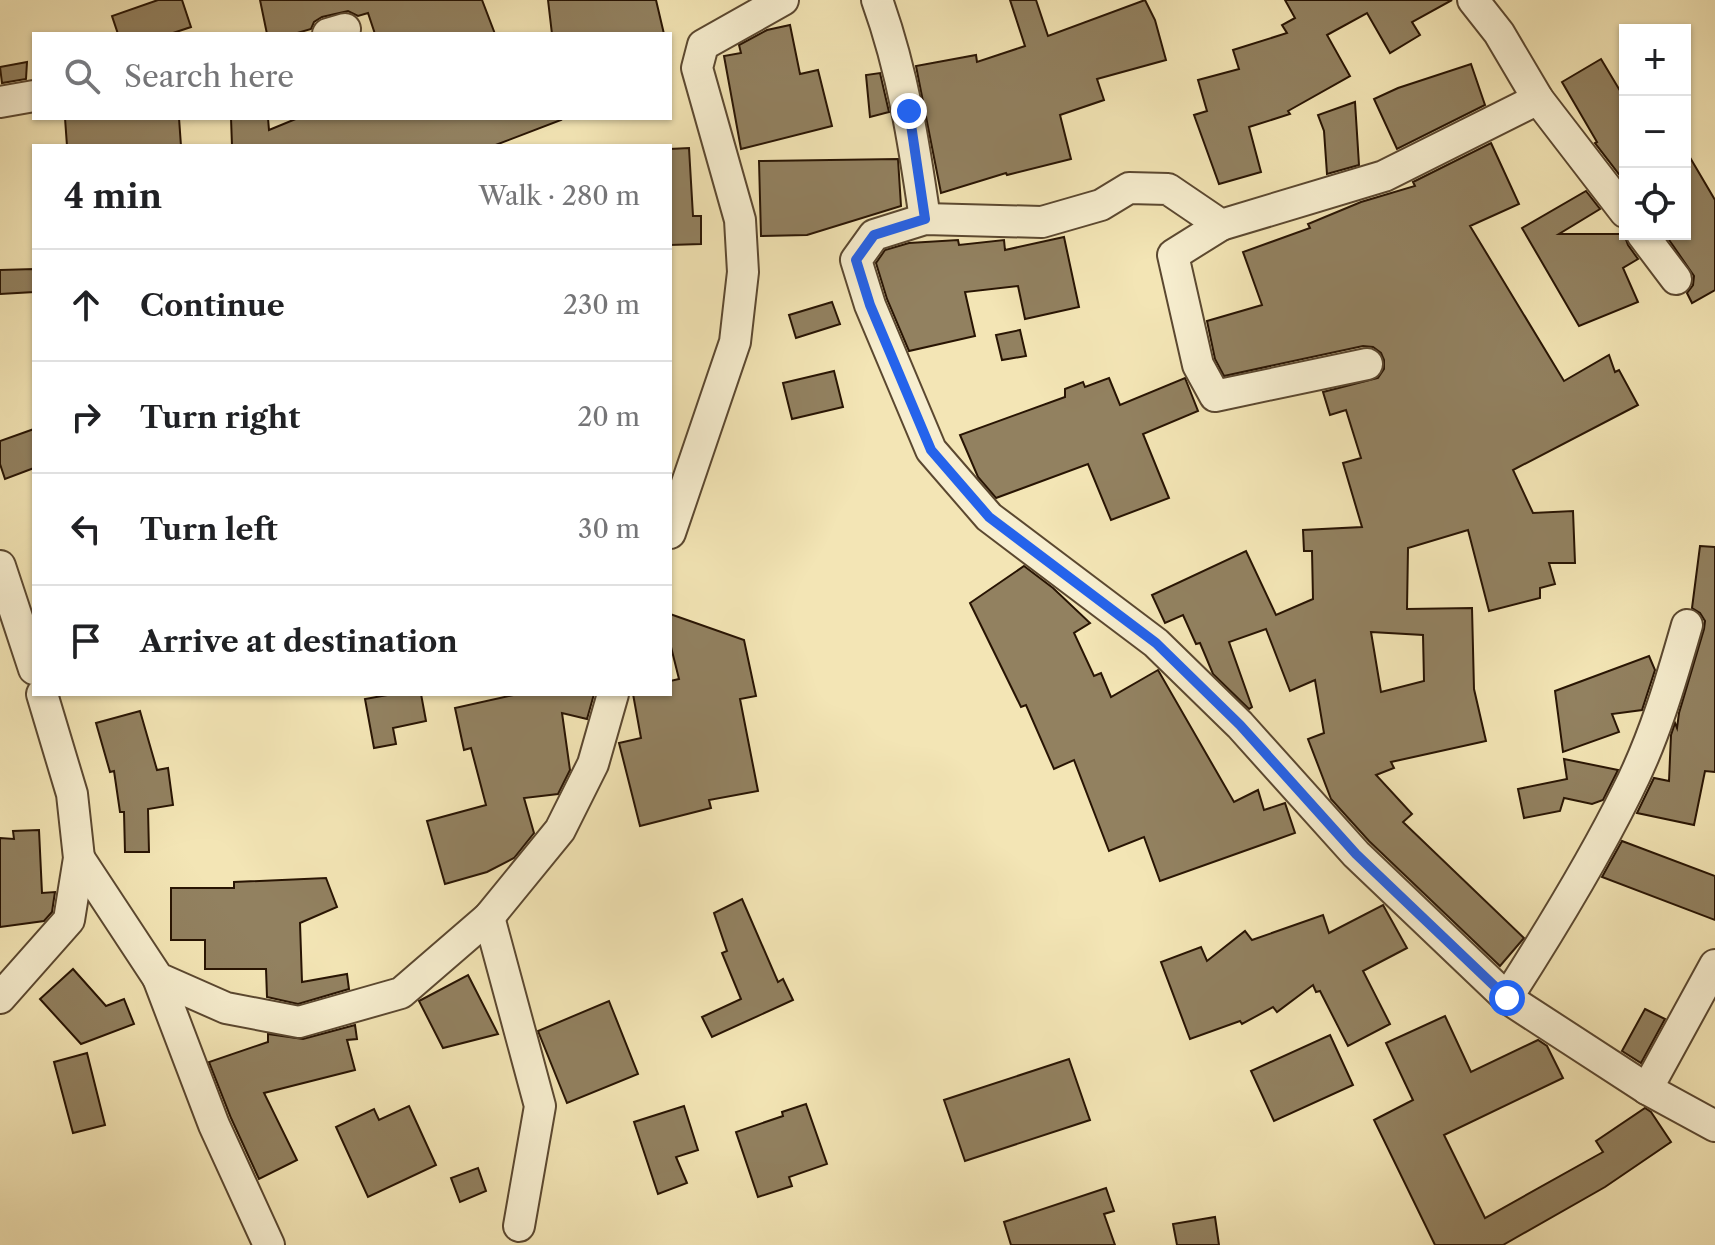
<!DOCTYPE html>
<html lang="en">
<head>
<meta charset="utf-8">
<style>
  :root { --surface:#fff; --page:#f2f2f2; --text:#202124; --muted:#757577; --line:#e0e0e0 }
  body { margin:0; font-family:"Libre Caslon Text",serif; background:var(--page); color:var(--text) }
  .controls { position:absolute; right:24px; top:24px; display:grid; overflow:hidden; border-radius:0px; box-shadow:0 2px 6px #0004 }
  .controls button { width:72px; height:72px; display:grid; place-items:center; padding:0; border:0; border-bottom:2px solid var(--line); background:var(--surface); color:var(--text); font:40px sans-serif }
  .stop { position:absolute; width:24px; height:24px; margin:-18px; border:6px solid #2563eb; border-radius:50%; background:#fff }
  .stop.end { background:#2563eb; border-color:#fff; box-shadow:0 2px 8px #0008 }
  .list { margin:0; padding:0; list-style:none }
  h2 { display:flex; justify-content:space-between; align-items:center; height:104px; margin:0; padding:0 32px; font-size:34px }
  h2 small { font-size:26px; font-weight:400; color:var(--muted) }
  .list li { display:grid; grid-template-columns:52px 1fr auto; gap:24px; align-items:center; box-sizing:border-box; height:112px; padding:0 32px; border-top:2px solid var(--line) }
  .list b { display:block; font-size:30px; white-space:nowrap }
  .list em { font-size:26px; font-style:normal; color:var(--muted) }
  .icon { flex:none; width:44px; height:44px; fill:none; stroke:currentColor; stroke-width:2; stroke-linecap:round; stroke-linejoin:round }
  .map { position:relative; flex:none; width:1715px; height:1245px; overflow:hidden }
  .search { position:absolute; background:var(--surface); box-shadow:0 2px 6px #0004; left:32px; top:32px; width:640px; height:88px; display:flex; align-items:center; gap:20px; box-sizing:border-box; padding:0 28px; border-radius:0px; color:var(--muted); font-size:30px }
  .panel { position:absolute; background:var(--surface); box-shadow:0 2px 6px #0004; left:32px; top:144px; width:640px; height:552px; border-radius:0px }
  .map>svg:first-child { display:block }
  .building { fill:#928160; stroke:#281403; stroke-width:2; fill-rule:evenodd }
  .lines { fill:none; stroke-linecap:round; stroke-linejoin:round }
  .street-casing { stroke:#5b4830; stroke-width:34 }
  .street { stroke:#f7eecf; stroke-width:30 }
  .route { stroke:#2563eb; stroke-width:10 }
</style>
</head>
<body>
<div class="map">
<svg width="1715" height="1245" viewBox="0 0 1715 1245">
  <rect width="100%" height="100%" fill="#f3e5b5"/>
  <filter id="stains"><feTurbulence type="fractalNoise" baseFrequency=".0025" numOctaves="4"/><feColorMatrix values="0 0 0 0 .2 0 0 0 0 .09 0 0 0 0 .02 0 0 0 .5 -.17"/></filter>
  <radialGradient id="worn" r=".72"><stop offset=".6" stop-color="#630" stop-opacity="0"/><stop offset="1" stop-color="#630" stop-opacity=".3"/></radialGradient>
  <!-- building -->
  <g class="building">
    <polygon points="158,0 182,0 191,27 170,34 118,34 112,16"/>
    <polygon points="260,0 482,0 495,34 375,34 368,13 358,16 348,11 322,17 314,22 311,29 294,34 267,34"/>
    <polygon points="548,0 656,0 664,34 552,34"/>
    <polygon points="1010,0 1036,0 1048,36 1145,0 1155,20 1166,60 1097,79 1104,100 1060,115 1071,159 1007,175 1006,173 941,193 916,66 976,55 977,62 1025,46"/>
    <polygon points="1285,0 1452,0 1412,22 1420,35 1390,53 1367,13 1327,35 1350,76 1288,111 1290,114 1249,127 1261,172 1219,184 1194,115 1207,111 1198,80 1239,69 1233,50 1287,33 1282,25 1295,18"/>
    <polygon points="790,25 800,74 818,70 832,126 741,149 724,56 741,53 739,45 767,30"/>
    <polygon points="1601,59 1625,99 1625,182 1595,143 1597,142 1562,82"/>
    <polygon points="27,62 26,79 2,83 0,67"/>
    <polygon points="1471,64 1485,105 1397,149 1374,99 1398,88"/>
    <polygon points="880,73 889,112 870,117 866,75"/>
    <polygon points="1355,102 1359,165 1327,174 1324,131 1318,115"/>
    <polygon points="65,118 179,118 181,146 67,146"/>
    <polygon points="231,118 268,118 269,130 298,118 560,118 561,120 493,146 232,146"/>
    <path d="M1491,143L1519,204L1470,226L1564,381L1609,355L1615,372L1619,370L1638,405L1513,470L1533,513L1573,511L1575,563H1549L1555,584L1540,588V598L1489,611L1468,530L1408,548L1407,609L1472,608L1474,689L1486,741L1391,762L1394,768L1376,775L1412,814L1403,822L1524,938L1500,966L1369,841L1331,799L1308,739L1324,733L1315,680L1290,691L1266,629L1229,642L1252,707L1249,709L1213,674L1200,643L1196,644L1183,615L1165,623L1152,595L1246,551L1276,615L1313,599L1312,551H1304L1303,530L1362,527L1343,463L1361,458L1346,410L1330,415L1323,392L1378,378L1384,369V360L1381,353L1373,347L1363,346L1224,376L1215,359L1207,321L1262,305L1243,252L1310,228L1308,224L1361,202L1415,186L1413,182ZM1371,632L1423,635L1424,681L1381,692Z"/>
    <polygon points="689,148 693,216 701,216 701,244 670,245 670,149"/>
    <polygon points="1685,149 1715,200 1715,290 1692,303 1687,293 1693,285 1694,276 1665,234 1685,234"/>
    <polygon points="898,159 901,206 807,235 761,236 759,161"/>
    <polygon points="1586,191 1600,209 1559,234 1624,234 1628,245 1638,259 1623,268 1638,302 1579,326 1522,228"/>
    <polygon points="1064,237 1079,307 1025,319 1018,286 965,292 975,336 909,351 887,299 876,263 885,250 909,243 958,240 959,245 1004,240 1005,250"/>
    <polygon points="34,269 34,292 0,294 0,270"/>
    <polygon points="832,302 840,324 796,338 789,315"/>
    <polygon points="1020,330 1026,356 1002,360 996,335"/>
    <polygon points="834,371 843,407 792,419 783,383"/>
    <polygon points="1109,378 1120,405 1185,378 1198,411 1143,434 1169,498 1111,520 1088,464 996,498 978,477 960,435 1065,397 1065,389 1083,382 1085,387"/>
    <polygon points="34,429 34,468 5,479 0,464 0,441"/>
    <polygon points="1700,546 1715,547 1715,772 1705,771 1694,825 1637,813 1654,778 1669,781 1671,735 1675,723 1677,728 1679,713 1704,629 1705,621 1700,613 1692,608"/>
    <polygon points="1024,566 1053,588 1090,623 1074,633 1094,676 1101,673 1111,697 1158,670 1234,802 1258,790 1264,810 1285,803 1295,833 1160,881 1144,837 1109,851 1074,760 1054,769 1026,705 1021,707 970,603"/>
    <polygon points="670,614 744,640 756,696 740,699 758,791 709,800 711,808 640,826 619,743 641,738 633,694 670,694 670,681 679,679 670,643"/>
    <polygon points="1649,656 1655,670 1642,710 1612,714 1619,732 1563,752 1555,691"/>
    <polygon points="393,694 421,694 426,721 393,728 396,744 374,748 365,699"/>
    <polygon points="518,694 594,694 587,719 562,713 570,770 558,794 524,798 534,833 514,858 487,872 445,884 427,821 486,805 471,748 464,750 455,708"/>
    <polygon points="140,711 157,770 168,768 173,805 148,809 149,852 125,852 124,812 120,812 114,771 110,772 96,723"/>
    <polygon points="1564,759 1618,770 1603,800 1592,804 1564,798 1560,811 1524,818 1518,789 1567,779"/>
    <polygon points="39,830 42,893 55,892 52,912 44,921 0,927 0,838 14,839 13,831"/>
    <polygon points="1622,841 1715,876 1715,920 1602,877"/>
    <polygon points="326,878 337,907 300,923 302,982 347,974 349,989 298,1004 267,997 266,969 205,969 205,940 171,940 171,888 234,888 234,882"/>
    <polygon points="742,899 778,982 783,979 793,1000 712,1037 702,1017 741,999 722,953 727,951 714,913"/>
    <polygon points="1383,905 1407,948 1363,971 1390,1024 1348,1046 1320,991 1316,992 1313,985 1277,1012 1273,1007 1242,1024 1240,1021 1190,1039 1161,962 1201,947 1207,961 1245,931 1252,940 1323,915 1329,933"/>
    <polygon points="73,969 106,1006 124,999 134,1024 81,1044 40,999"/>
    <polygon points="468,975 498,1034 443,1048 419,1001"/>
    <polygon points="609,1001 638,1074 567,1103 538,1031"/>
    <polygon points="1645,1009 1665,1019 1641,1063 1622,1051"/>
    <polygon points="1445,1016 1471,1072 1538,1040 1547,1046 1563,1078 1444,1135 1485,1218 1603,1152 1596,1141 1645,1108 1651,1112 1671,1142 1605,1187 1503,1245 1435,1245 1374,1120 1413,1100 1386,1043"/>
    <polygon points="355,1025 357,1039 347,1040 355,1070 264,1093 297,1160 259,1179 231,1118 209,1062 268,1042 268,1034 303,1039"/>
    <polygon points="1330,1035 1353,1085 1274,1121 1251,1071"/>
    <polygon points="87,1053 105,1125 73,1133 54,1062"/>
    <polygon points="1069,1059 1090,1120 965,1161 944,1100"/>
    <polygon points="806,1104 827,1164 789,1177 792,1186 758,1197 736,1132 783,1116 782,1112"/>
    <polygon points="409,1106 436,1165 368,1197 336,1127 374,1109 379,1120"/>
    <polygon points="684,1106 698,1150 676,1157 687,1183 658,1194 634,1122"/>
    <polygon points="478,1168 486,1191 460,1202 451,1178"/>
    <polygon points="1106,1188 1114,1211 1104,1214 1115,1245 1011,1245 1004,1222"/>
    <polygon points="1215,1217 1219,1245 1177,1245 1173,1224"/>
  </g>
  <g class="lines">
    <defs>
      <g id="street">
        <path d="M877,0C903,72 914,144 925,219"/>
        <polyline points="1473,0 1499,33 1538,99 1625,212"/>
        <polyline points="328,34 345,29"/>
        <polyline points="1538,99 1384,176 1221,225 1168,189 1129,188 1101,205 1042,222 925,219 874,235 856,260 870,305 931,450 989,517 1156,643 1240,725 1356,854 1507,998 1647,1089 1715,1126"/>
        <polyline points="0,102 34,96"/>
        <polyline points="1221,225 1173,255 1198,365 1215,396 1367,364"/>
        <polyline points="1642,234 1676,279"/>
        <polyline points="670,533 735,342 743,272 740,220 697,68 703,45 783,0"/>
        <polyline points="0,566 34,669"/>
        <polyline points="79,858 158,978 226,1008 299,1022 401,993 489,917 560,830 593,764 613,694"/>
        <polyline points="489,917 540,1106 519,1226"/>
        <polyline points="158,978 214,1125 269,1245"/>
        <polyline points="0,998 69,920 79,858 72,794 42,694"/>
        <path d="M1507,998C1550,931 1592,863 1627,792C1654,739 1671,681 1687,625"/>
        <polyline points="1647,1089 1715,965"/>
      </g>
    </defs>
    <!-- street casing -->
    <use href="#street" class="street-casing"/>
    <!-- street -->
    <use href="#street" class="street"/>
  </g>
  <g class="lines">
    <!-- route -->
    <polyline class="route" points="909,111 925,219 874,235 856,260 870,305 931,450 989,517 1156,643 1240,725 1356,854 1507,998"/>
  </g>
  <rect width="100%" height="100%" filter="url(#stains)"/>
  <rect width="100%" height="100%" fill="url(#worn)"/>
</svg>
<div class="controls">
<button>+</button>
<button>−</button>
<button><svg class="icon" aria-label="locate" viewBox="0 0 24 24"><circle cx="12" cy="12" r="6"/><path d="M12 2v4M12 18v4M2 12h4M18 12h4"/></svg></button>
</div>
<div class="stop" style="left:1507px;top:998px"></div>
<div class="stop end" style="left:909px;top:111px"></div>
<div class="search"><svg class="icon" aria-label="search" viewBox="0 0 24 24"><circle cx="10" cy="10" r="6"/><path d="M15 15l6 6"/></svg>Search here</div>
<section class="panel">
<h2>4 min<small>Walk · 280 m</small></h2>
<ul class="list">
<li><svg class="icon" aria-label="ahead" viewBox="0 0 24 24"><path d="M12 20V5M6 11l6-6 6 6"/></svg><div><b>Continue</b></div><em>230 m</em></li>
<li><svg class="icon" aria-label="right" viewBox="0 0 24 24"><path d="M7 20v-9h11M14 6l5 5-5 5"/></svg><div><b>Turn right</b></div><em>20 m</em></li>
<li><svg class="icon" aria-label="left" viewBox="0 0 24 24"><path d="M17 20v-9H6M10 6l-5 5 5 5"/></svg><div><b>Turn left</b></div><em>30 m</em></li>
<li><svg class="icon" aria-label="arrive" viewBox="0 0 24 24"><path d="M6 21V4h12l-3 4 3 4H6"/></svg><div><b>Arrive at destination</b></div></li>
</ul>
</section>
</div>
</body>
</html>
